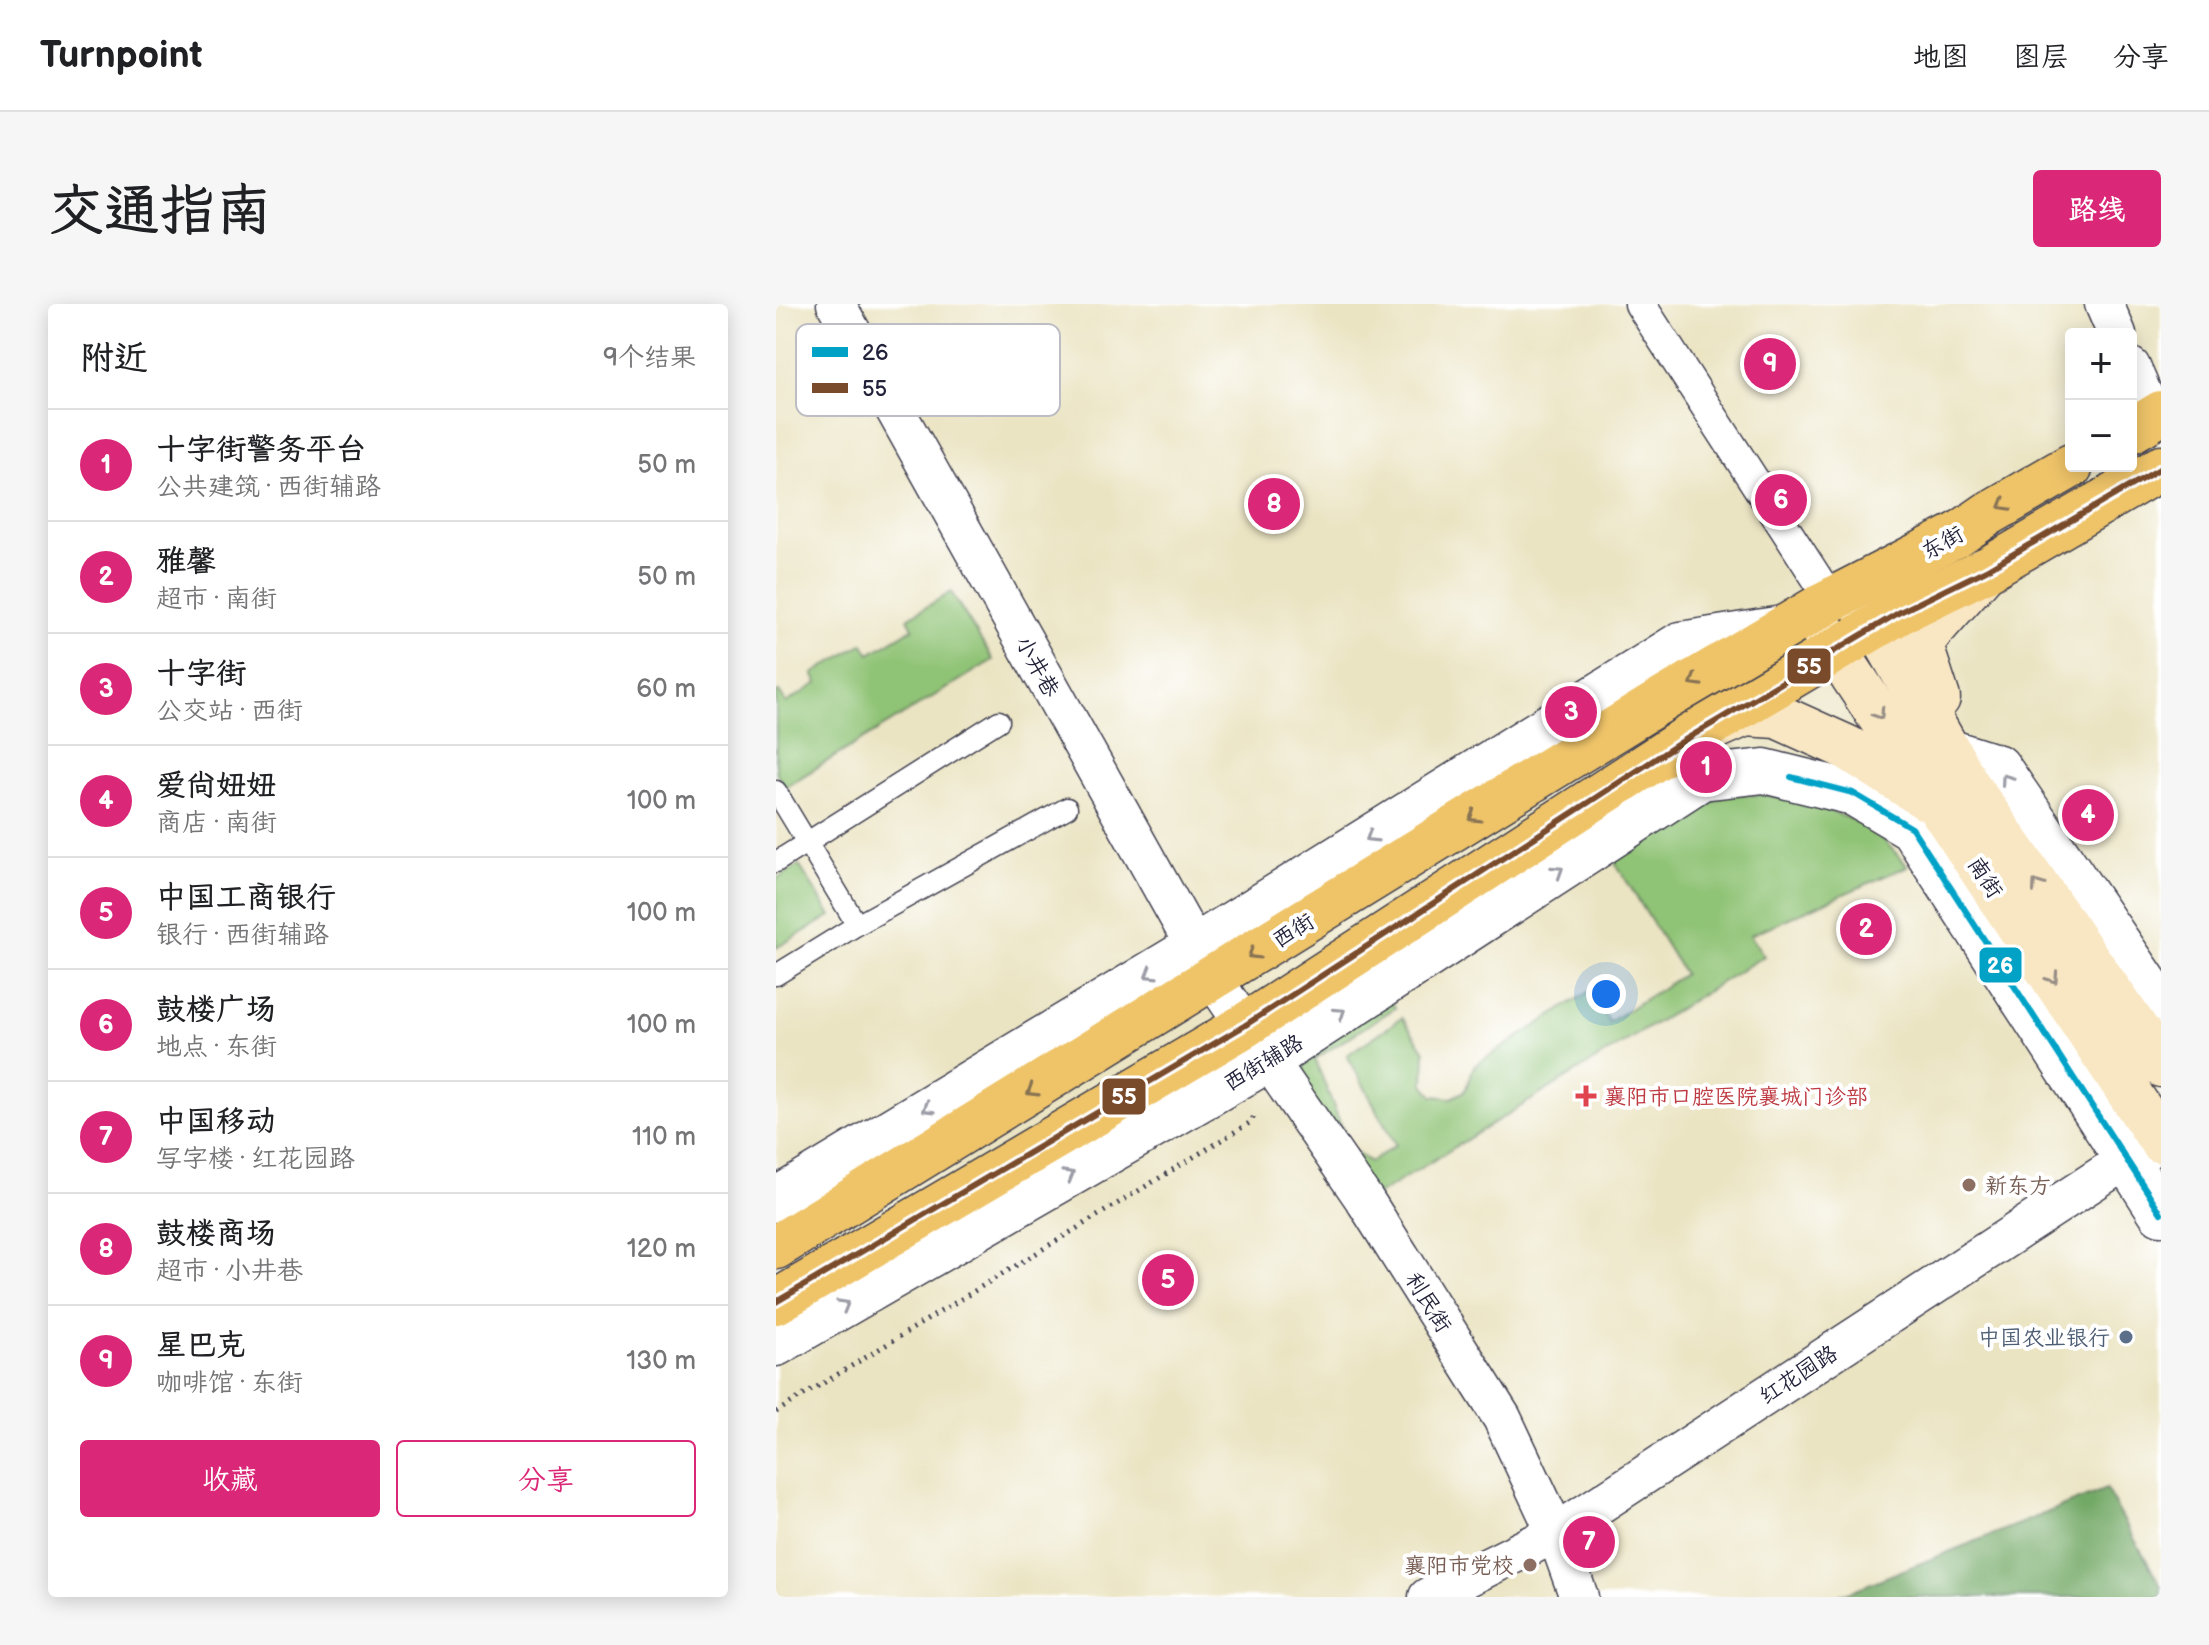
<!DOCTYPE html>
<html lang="zh">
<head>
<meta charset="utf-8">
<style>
  :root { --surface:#fff; --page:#f6f6f6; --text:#202124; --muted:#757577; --line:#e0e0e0; --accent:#db2777 }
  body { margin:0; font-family:"Balsamiq Sans","LXGW WenKai TC",sans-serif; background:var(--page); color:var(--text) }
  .controls { position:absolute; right:24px; top:24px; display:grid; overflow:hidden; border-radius:8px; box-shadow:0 4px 20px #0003 }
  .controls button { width:72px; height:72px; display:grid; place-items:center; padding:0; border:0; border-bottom:2px solid var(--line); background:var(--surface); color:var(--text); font:40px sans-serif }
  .you { position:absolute; left:830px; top:690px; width:28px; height:28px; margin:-20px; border:6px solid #fff; border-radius:50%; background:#1a73e8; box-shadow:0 0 0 12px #1a73e833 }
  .badge { display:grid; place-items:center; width:52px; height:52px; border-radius:50%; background:var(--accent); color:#fff; font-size:26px; font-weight:700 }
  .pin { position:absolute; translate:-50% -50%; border:4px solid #fff; box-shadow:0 2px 8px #0006 }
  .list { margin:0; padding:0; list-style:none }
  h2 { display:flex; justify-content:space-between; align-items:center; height:104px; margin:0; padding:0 32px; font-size:34px }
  h2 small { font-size:26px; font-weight:400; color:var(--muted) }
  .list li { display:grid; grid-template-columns:52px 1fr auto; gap:24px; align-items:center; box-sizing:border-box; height:112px; padding:0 32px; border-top:2px solid var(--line) }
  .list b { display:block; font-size:30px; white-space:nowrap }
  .list p { margin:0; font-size:26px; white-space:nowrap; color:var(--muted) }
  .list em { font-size:26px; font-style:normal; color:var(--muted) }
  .actions { display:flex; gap:16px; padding:24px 32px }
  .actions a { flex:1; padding:18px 0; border:2px solid var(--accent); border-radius:8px; text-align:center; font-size:28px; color:var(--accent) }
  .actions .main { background:var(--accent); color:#fff }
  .map { position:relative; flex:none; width:1385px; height:1293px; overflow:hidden; border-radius:8px }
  header { display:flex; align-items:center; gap:48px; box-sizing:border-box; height:112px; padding:0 40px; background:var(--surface); border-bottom:2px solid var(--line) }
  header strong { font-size:38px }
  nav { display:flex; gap:44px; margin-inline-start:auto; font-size:28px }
  .intro { display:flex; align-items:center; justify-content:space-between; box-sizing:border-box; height:192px; padding:0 48px }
  h1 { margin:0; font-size:56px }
  .button { padding:20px 36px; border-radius:8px; background:var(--accent); color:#fff; font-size:28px; font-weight:700 }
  main { display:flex; gap:48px; padding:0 48px }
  aside { flex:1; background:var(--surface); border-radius:8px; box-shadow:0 4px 20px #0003 }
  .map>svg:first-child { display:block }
  .green { fill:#8fc375; stroke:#587258; stroke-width:2 }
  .forest { fill:#73a966; stroke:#4a6650; stroke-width:2 }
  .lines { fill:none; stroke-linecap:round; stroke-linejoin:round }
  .service-casing { stroke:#403f4f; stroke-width:23 }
  .pedestrian-casing { stroke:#403f4f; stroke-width:33 }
  .minor-casing { stroke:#403f4f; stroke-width:41 }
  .tertiary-casing { stroke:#403f4f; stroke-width:47 }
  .secondary-casing { stroke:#403f4f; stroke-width:47 }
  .primary-casing { stroke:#403f4f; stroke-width:47 }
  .path { stroke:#403f4f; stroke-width:5; stroke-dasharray:2 6; stroke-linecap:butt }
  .service { stroke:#fff; stroke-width:20 }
  .pedestrian { stroke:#fff; stroke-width:30 }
  .minor { stroke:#fff; stroke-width:38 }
  .tertiary { stroke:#fff; stroke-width:44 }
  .secondary { stroke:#f9e7c3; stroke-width:44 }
  .primary { stroke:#efc469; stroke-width:44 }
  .bus-1-casing { stroke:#fff; stroke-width:12 }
  .bus-2-casing { stroke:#fff; stroke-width:12 }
  .bus-1 { stroke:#02a2c7; stroke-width:6 }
  .bus-2 { stroke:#7a4b2a; stroke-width:6 }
  .oneway { stroke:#887352 }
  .oneway2 { stroke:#988e86 }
  .oneway3 { stroke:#9c9ca7 }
  .health-dot { fill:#e0444e; stroke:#fff; stroke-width:3 }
  .education-dot { fill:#8d6e63; stroke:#fff; stroke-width:3 }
  .service-dot { fill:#5c6f8a; stroke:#fff; stroke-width:3 }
  .labels { text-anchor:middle; stroke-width:8; stroke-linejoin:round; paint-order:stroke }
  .street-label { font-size:22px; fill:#22223b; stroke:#fff }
  .health-label { font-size:22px; fill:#be3a42; stroke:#fff; text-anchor:start }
  .education-label { font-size:22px; fill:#785e54; stroke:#fff; text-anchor:start }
  .service-label { font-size:22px; fill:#4e5e75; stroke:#fff; text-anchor:end }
  .key { fill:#fff; stroke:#bdbdc4; stroke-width:2 }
  .key-label { font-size:22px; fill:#22223b }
  .line-badge { stroke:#fff; stroke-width:3 }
  .badge-label { font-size:22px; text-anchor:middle; font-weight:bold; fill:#fff }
</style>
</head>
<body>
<header>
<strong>Turnpoint</strong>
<nav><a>地图</a><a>图层</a><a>分享</a></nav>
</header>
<div class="intro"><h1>交通指南</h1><a class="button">路线</a></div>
<main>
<aside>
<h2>附近<small>9个结果</small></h2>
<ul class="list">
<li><span class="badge">1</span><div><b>十字街警务平台</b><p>公共建筑 · 西街辅路</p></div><em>50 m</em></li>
<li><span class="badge">2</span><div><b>雅馨</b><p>超市 · 南街</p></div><em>50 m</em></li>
<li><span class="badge">3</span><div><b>十字街</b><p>公交站 · 西街</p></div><em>60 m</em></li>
<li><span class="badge">4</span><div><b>爱尚妞妞</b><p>商店 · 南街</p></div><em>100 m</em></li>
<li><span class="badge">5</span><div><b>中国工商银行</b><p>银行 · 西街辅路</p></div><em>100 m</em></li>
<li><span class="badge">6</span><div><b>鼓楼广场</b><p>地点 · 东街</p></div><em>100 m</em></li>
<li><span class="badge">7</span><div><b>中国移动</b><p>写字楼 · 红花园路</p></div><em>110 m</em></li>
<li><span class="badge">8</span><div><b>鼓楼商场</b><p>超市 · 小井巷</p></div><em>120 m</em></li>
<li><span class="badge">9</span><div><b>星巴克</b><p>咖啡馆 · 东街</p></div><em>130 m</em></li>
</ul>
<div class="actions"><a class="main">收藏</a><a>分享</a></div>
</aside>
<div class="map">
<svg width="1385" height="1293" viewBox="0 0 1385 1293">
  <rect width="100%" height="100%" fill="#fff"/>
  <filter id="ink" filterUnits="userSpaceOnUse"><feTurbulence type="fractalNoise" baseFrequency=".0125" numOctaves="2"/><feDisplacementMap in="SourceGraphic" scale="16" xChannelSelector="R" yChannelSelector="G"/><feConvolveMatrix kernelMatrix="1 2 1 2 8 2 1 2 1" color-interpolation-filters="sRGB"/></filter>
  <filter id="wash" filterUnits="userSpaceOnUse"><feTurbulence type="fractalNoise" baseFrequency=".006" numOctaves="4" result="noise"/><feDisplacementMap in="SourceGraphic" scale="32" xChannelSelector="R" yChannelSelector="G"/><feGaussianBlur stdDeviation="1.8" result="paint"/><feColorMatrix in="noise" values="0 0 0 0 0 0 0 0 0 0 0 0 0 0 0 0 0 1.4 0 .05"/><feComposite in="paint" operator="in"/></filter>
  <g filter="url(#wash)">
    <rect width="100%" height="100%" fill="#ebe4c3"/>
    <!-- green -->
    <g class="green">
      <polygon points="175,288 217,356 9,483 0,468 0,389 3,388 10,399 42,379 37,370 87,339 94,350 137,324 132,314"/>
      <polygon points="922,489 992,491 1036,500 1095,523 1132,562 974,631 988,652 590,898 492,756 608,681 619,704 539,755 574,844 594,858 620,841 571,751 626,714 649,747 648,780 657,792 676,794 689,787 698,762 814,687 833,718 908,670 834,550"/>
      <polygon points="23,561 55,612 0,644 0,575"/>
    </g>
    <!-- forest -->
    <polygon class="forest" points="1330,1185 1385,1282 1385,1293 1060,1293"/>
  </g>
  <g filter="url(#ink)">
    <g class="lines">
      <defs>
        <g id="service">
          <polyline points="0,487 81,621 0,671"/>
          <polyline points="0,558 223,417"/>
          <polyline points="81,621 291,504"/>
        </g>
        <polyline id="pedestrian" points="864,0 1055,296"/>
        <g id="minor">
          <polyline points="60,0 437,675 590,898 726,1114 780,1229 803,1293"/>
          <polyline points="1328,0 1341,30"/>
          <polyline points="1355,63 1377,114"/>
          <polyline points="652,1293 780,1229 1333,867 1376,843"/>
        </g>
        <g id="tertiary">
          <polyline points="1181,450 1222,463 1385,701"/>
          <polyline points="925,474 988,467 1077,489 1136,524 1385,909"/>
          <polyline points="0,896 419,643 905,340 1007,324"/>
          <polyline points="0,1040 492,756 925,474 907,437"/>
        </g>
        <g id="secondary">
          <polyline points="1079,291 1101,322 1191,480 1385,761"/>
          <polyline points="1035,309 1385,837"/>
          <polyline points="1162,394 1144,339 1209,266"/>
          <polyline points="935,425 969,410 1001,412 1072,444 1150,494"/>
        </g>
        <g id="primary">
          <polyline points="1355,127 1385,109"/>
          <polyline points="0,943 878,401 1055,296 1183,230 1212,210 1295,162"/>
          <polyline points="0,998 468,722 907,437 1124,308 1210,266 1385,164"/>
        </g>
      </defs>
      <!-- service casing -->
      <use href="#service" class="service-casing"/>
      <!-- pedestrian casing -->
      <use href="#pedestrian" class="pedestrian-casing"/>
      <!-- minor casing -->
      <use href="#minor" class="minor-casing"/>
      <!-- tertiary casing -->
      <use href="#tertiary" class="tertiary-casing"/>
      <!-- secondary casing -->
      <use href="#secondary" class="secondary-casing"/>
      <!-- primary casing -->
      <use href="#primary" class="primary-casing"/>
      <!-- path -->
      <polyline class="path" points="0,1108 475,818 480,808"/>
      <!-- service -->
      <use href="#service" class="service"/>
      <!-- pedestrian -->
      <use href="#pedestrian" class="pedestrian"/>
      <!-- minor -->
      <use href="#minor" class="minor"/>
      <!-- tertiary -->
      <use href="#tertiary" class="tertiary"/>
      <!-- secondary -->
      <use href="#secondary" class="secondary"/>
      <!-- primary -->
      <use href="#primary" class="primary"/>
      <defs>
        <polyline id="bus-1" points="1015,473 1077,489 1136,524 1385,909"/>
        <polyline id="bus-2" points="0,998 468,722 907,437 1124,308 1210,266 1385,164"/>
      </defs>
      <!-- bus-1 casing -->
      <use href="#bus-1" class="bus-1-casing"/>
      <!-- bus-2 casing -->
      <use href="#bus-2" class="bus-2-casing"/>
      <!-- bus-1 -->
      <use href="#bus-1" class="bus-1"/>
      <!-- bus-2 -->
      <use href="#bus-2" class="bus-2"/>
    </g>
    <!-- one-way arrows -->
    <defs><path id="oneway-chevron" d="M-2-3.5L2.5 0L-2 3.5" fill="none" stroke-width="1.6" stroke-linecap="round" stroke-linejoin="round" transform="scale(2)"/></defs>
    <g class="oneway">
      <use href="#oneway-chevron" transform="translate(1228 201) rotate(150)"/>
      <use href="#oneway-chevron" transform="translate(919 377) rotate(150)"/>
      <use href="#oneway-chevron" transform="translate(698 513) rotate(148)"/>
      <use href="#oneway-chevron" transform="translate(477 650) rotate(148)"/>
      <use href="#oneway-chevron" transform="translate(256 787) rotate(148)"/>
    </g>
    <g class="oneway2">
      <use href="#oneway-chevron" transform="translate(1103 410) rotate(57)"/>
      <use href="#oneway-chevron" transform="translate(1261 581) rotate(-125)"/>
      <use href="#oneway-chevron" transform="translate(1277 674) rotate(56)"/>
    </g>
    <g class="oneway3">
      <use href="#oneway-chevron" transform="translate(1230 475) rotate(-125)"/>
      <use href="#oneway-chevron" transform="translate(595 533) rotate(148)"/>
      <use href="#oneway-chevron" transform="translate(782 567) rotate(-33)"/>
      <use href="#oneway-chevron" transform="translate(374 670) rotate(149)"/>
      <use href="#oneway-chevron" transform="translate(564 709) rotate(-33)"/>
      <use href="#oneway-chevron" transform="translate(152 804) rotate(149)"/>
      <use href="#oneway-chevron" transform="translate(293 871) rotate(-30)"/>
      <use href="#oneway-chevron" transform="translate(68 1001) rotate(-30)"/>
    </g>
  </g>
  <!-- markers -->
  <path class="health-dot" d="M806 780h8v8h8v8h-8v8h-8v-8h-8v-8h8z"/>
  <g class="education-dot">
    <circle cx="1193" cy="881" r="8"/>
    <circle cx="754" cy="1261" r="8"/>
  </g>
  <circle class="service-dot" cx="1350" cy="1033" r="8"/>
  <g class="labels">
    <!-- street labels -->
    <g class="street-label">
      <text transform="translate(1166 238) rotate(-29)" y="8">东街</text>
      <text transform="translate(262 362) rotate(61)" y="8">小井巷</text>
      <text transform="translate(1210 573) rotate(57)" y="8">南街</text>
      <text transform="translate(517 626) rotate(-32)" y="8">西街</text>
      <text transform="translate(487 758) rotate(-31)" y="8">西街辅路</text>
      <text transform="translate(653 998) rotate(58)" y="8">利民街</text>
      <text transform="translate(1022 1070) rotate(-33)" y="8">红花园路</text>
    </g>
    <!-- health labels -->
    <g class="health-label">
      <text x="828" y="800">襄阳市口腔医院襄城门诊部</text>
    </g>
    <!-- education labels -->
    <g class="education-label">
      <text x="1209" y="889">新东方</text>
      <text x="738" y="1269" text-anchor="end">襄阳市党校</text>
    </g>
    <!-- service labels -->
    <g class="service-label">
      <text x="1334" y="1041">中国农业银行</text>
    </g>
  </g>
  <!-- legend -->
  <rect x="20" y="20" width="264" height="92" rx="12" class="key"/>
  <rect x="36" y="43" width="36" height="10" fill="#02a2c7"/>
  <rect x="36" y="79" width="36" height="10" fill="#7a4b2a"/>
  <g class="key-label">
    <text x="86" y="56">26</text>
    <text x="86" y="92">55</text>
  </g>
  <g class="line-badge">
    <rect x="1010" y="343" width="46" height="38" rx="8" fill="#7a4b2a"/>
    <rect x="1202" y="642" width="45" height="38" rx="8" fill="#02a2c7"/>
    <rect x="325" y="773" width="46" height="39" rx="8" fill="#7a4b2a"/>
  </g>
  <g class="badge-label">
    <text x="1033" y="370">55</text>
    <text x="1224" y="669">26</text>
    <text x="348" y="800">55</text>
  </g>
</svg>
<div class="controls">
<button>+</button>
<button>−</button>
</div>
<div class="you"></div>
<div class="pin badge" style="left:930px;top:463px">1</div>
<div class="pin badge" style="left:1090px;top:625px">2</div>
<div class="pin badge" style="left:795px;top:408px">3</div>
<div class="pin badge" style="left:1312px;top:511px">4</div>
<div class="pin badge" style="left:392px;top:976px">5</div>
<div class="pin badge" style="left:1005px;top:196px">6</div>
<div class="pin badge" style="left:813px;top:1238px">7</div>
<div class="pin badge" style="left:498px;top:200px">8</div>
<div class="pin badge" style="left:994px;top:60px">9</div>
</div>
</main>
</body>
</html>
